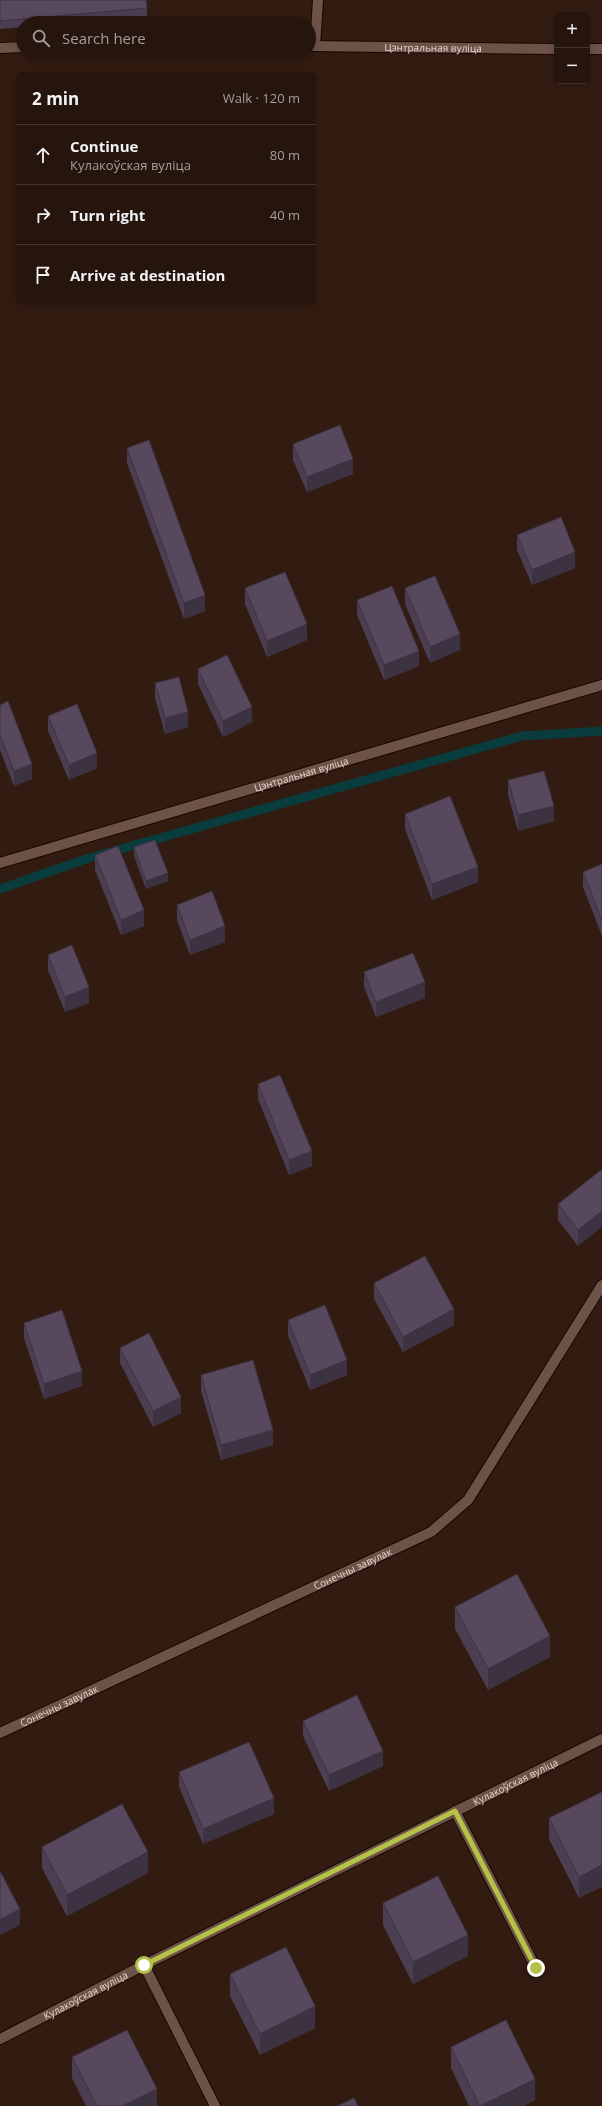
<!DOCTYPE html>
<html lang="en">
<head>
<meta charset="utf-8">
<style>
  :root { --surface:#26150d; --page:#2e1e16; --text:#f1f3f6; --muted:#a49f9d; --line:#42342e }
  body { margin:0; font-family:"Open Sans",sans-serif; background:var(--page); color:var(--text) }
  .controls { position:absolute; right:12px; top:12px; display:grid; overflow:hidden; border-radius:6px; box-shadow:0 2px 6px #0003 }
  .controls button { width:36px; height:36px; display:grid; place-items:center; padding:0; border:0; border-bottom:1px solid var(--line); background:var(--surface); color:var(--text); font:20px sans-serif }
  .stop { position:absolute; width:12px; height:12px; margin:-9px; border:3px solid #b6c148; border-radius:50%; background:#fff }
  .stop.end { background:#b6c148; border-color:#fff; box-shadow:0 1px 4px #0008 }
  .list { margin:0; padding:0; list-style:none }
  h2 { display:flex; justify-content:space-between; align-items:center; height:52px; margin:0; padding:0 16px; font-size:17px }
  h2 small { font-size:13px; font-weight:400; color:var(--muted) }
  .list li { display:grid; grid-template-columns:26px 1fr auto; gap:12px; align-items:center; box-sizing:border-box; height:60px; padding:0 16px; border-top:1px solid var(--line) }
  .list b { display:block; font-size:15px; white-space:nowrap }
  .list p { margin:0; font-size:13px; white-space:nowrap; color:var(--muted) }
  .list em { font-size:13px; font-style:normal; color:var(--muted) }
  .icon { flex:none; width:22px; height:22px; fill:none; stroke:currentColor; stroke-width:2; stroke-linecap:round; stroke-linejoin:round }
  .map { position:relative; flex:none; width:602px; height:2106px; overflow:hidden }
  .search { position:absolute; background:var(--surface); box-shadow:0 2px 6px #0003; left:16px; top:16px; width:300px; height:44px; display:flex; align-items:center; gap:10px; box-sizing:border-box; padding:0 14px; border-radius:22px; color:var(--muted); font-size:15px }
  .panel { position:absolute; background:var(--surface); box-shadow:0 2px 6px #0003; left:16px; top:72px; width:300px; height:232px; border-radius:6px }
  .map>svg:first-child { display:block }
  .lines { fill:none; stroke-linecap:round; stroke-linejoin:round }
  .stream { stroke:#083c3d; stroke-width:9 }
  .minor-casing { stroke:#180601; stroke-width:12 }
  .minor { stroke:#6d5347; stroke-width:10 }
  .wall { fill:#4b3e50 }
  .shaded-wall { fill:#3d3241 }
  .building { fill:#57485d; stroke:#3d3241 }
  .route { stroke:#b6c148; stroke-width:5 }
  .labels { text-anchor:middle; stroke-width:3; stroke-linejoin:round; paint-order:stroke }
  .street-label { font-size:10px; fill:#e5d6cf; stroke:#120905 }
</style>
</head>
<body>
<div class="map">
<svg width="602" height="2106" viewBox="0 0 602 2106">
  <rect width="100%" height="100%" fill="#321c11"/>
  <g class="lines">
    <!-- stream -->
    <polyline class="stream" points="0,889 89,858 522,736 602,731"/>
    <defs>
      <g id="minor">
        <path id="s1" d="M309,46L557,49"/>
        <polyline points="315,46 318,0"/>
        <polyline points="0,48 23,47"/>
        <polyline points="587,49 602,49"/>
        <path id="s2" d="M0,863L602,685"/>
        <path id="s3" d="M0,1733L431,1532L468,1500L602,1285"/>
        <polyline points="455,1811 536,1968"/>
        <polyline points="144,1965 215,2106"/>
        <path id="s4" d="M0,2039L144,1965L602,1739"/>
      </g>
    </defs>
    <!-- minor casing -->
    <use href="#minor" class="minor-casing"/>
    <!-- minor -->
    <use href="#minor" class="minor"/>
  </g>
  <!-- wall -->
  <g class="wall">
    <polygon points="0,0 147,8 147,16 69,23 23,23 23,27 0,29"/>
    <polygon points="293,444 353,474 307,492 293,460"/>
    <polygon points="127,448 205,611 184,619 127,463"/>
    <polygon points="517,535 575,568 532,585 517,550"/>
    <polygon points="245,588 307,640 267,657 245,604"/>
    <polygon points="405,588 460,650 430,663 405,604"/>
    <polygon points="357,600 419,666 384,680 357,615"/>
    <polygon points="198,669 252,722 223,737 198,684"/>
    <polygon points="155,683 188,727 165,734 155,698"/>
    <polygon points="0,705 32,779 14,786 0,750"/>
    <polygon points="48,716 97,768 69,780 48,731"/>
    <polygon points="508,780 554,821 518,831 508,795"/>
    <polygon points="405,814 478,882 432,900 405,829"/>
    <polygon points="134,847 168,881 146,889 134,856"/>
    <polygon points="95,855 144,926 121,935 95,870"/>
    <polygon points="602,864 602,936 583,887 583,872"/>
    <polygon points="177,905 225,942 190,955 177,920"/>
    <polygon points="48,955 89,1003 65,1012 48,970"/>
    <polygon points="364,972 425,998 376,1017 364,987"/>
    <polygon points="258,1084 312,1166 289,1175 258,1099"/>
    <polygon points="602,1171 578,1246 558,1220 558,1204"/>
    <polygon points="374,1283 454,1325 403,1352 374,1299"/>
    <polygon points="288,1320 347,1375 310,1390 288,1336"/>
    <polygon points="24,1323 82,1386 44,1399 24,1338"/>
    <polygon points="120,1348 181,1413 153,1427 120,1363"/>
    <polygon points="201,1375 273,1445 221,1460 201,1391"/>
    <polygon points="455,1607 550,1657 488,1690 455,1629"/>
    <polygon points="303,1721 383,1766 329,1791 303,1736"/>
    <polygon points="179,1772 274,1814 203,1844 179,1787"/>
    <polygon points="602,1792 579,1898 549,1839 549,1818"/>
    <polygon points="42,1847 148,1873 67,1916 42,1868"/>
    <polygon points="383,1903 468,1956 413,1984 383,1925"/>
    <polygon points="230,1974 315,2028 260,2055 230,1996"/>
    <polygon points="451,2047 535,2100 523,2106 469,2106 451,2068"/>
    <polygon points="72,2057 157,2106 86,2106 72,2078"/>
  </g>
  <!-- shaded-wall -->
  <g class="shaded-wall">
    <polygon points="353,459 353,474 307,492 307,477"/>
    <polygon points="575,552 575,568 532,585 532,570"/>
    <polygon points="205,595 205,611 184,619 184,603"/>
    <polygon points="307,624 307,640 267,657 267,641"/>
    <polygon points="460,634 460,650 430,663 430,647"/>
    <polygon points="419,651 419,666 384,680 384,665"/>
    <polygon points="252,707 252,722 223,737 223,721"/>
    <polygon points="188,712 188,727 165,734 165,718"/>
    <polygon points="97,753 97,768 69,780 69,765"/>
    <polygon points="32,764 32,779 14,786 14,771"/>
    <polygon points="554,806 554,821 518,831 518,815"/>
    <polygon points="478,867 478,882 432,900 432,884"/>
    <polygon points="168,873 168,881 146,889 146,881"/>
    <polygon points="144,910 144,926 121,935 121,920"/>
    <polygon points="225,926 225,942 190,955 190,940"/>
    <polygon points="425,982 425,998 376,1017 376,1002"/>
    <polygon points="89,987 89,1003 65,1012 65,997"/>
    <polygon points="312,1151 312,1166 289,1175 289,1160"/>
    <polygon points="602,1211 602,1227 578,1246 578,1230"/>
    <polygon points="454,1309 454,1325 403,1352 403,1337"/>
    <polygon points="347,1360 347,1375 310,1390 310,1375"/>
    <polygon points="82,1371 82,1386 44,1399 44,1384"/>
    <polygon points="181,1397 181,1413 153,1427 153,1411"/>
    <polygon points="273,1430 273,1445 221,1460 221,1445"/>
    <polygon points="550,1636 550,1657 488,1690 488,1669"/>
    <polygon points="383,1751 383,1766 329,1791 329,1775"/>
    <polygon points="274,1798 274,1814 203,1844 203,1829"/>
    <polygon points="148,1852 148,1873 67,1916 67,1895"/>
    <polygon points="602,1865 602,1887 579,1898 579,1877"/>
    <polygon points="20,1909 20,1925 0,1935 0,1920"/>
    <polygon points="468,1935 468,1956 413,1984 413,1962"/>
    <polygon points="315,2006 315,2028 260,2055 260,2034"/>
    <polygon points="535,2079 535,2100 523,2106 480,2106"/>
    <polygon points="157,2089 157,2106 122,2106"/>
  </g>
  <!-- building -->
  <g class="building">
    <polygon points="0,0 146,0 147,8 0,21"/>
    <polygon points="340,425 353,459 307,477 293,444"/>
    <polygon points="149,440 205,595 184,603 127,448"/>
    <polygon points="561,517 575,552 532,570 517,535"/>
    <polygon points="285,572 307,624 267,641 245,588"/>
    <polygon points="435,576 460,634 430,647 405,588"/>
    <polygon points="392,586 419,651 384,665 357,600"/>
    <polygon points="227,655 252,707 223,721 198,669"/>
    <polygon points="179,677 188,712 165,718 155,683"/>
    <polygon points="8,701 32,764 14,771 0,735 0,705"/>
    <polygon points="77,704 97,753 69,765 48,716"/>
    <polygon points="544,771 554,806 518,815 508,780"/>
    <polygon points="450,796 478,867 432,884 405,814"/>
    <polygon points="155,840 168,873 146,881 134,847"/>
    <polygon points="118,846 144,910 121,920 95,855"/>
    <polygon points="602,864 602,920 583,872"/>
    <polygon points="212,891 225,926 190,940 177,905"/>
    <polygon points="72,945 89,987 65,997 48,955"/>
    <polygon points="413,953 425,982 376,1002 364,972"/>
    <polygon points="280,1075 312,1151 289,1160 258,1084"/>
    <polygon points="601,1170 602,1171 602,1211 578,1230 558,1204"/>
    <polygon points="425,1256 454,1309 403,1337 374,1283"/>
    <polygon points="325,1305 347,1360 310,1375 288,1320"/>
    <polygon points="62,1310 82,1371 44,1384 24,1323"/>
    <polygon points="149,1333 181,1397 153,1411 120,1348"/>
    <polygon points="253,1360 273,1430 221,1445 201,1375"/>
    <polygon points="517,1574 550,1636 488,1669 455,1607"/>
    <polygon points="357,1695 383,1751 329,1775 303,1721"/>
    <polygon points="249,1742 274,1798 203,1829 179,1772"/>
    <polygon points="602,1792 602,1865 579,1877 549,1818"/>
    <polygon points="122,1804 148,1852 67,1895 42,1847"/>
    <polygon points="0,1871 20,1909 0,1920"/>
    <polygon points="438,1876 468,1935 413,1962 383,1903"/>
    <polygon points="286,1947 315,2006 260,2034 230,1974"/>
    <polygon points="506,2020 535,2079 480,2106 451,2047"/>
    <polygon points="127,2030 157,2089 122,2106 97,2106 72,2057"/>
    <polygon points="354,2098 358,2106 337,2106"/>
  </g>
  <g class="lines">
    <!-- route -->
    <polyline class="route" points="144,1965 455,1811 536,1968"/>
  </g>
  <g class="labels">
    <!-- street labels -->
    <g class="street-label">
      <text dy="4" stroke="none"><textPath href="#s1" startOffset="124">Цэнтральная вуліца</textPath></text>
      <text dy="4" stroke="none"><textPath href="#s2" startOffset="314">Цэнтральная вуліца</textPath></text>
      <text dy="4" stroke="none"><textPath href="#s3" startOffset="389">Сонечны завулак</textPath></text>
      <text dy="4" stroke="none"><textPath href="#s3" startOffset="65">Сонечны завулак</textPath></text>
      <text dy="4" stroke="none"><textPath href="#s4" startOffset="576">Кулакоўская вуліца</textPath></text>
      <text dy="4" stroke="none"><textPath href="#s4" startOffset="96">Кулакоўская вуліца</textPath></text>
    </g>
  </g>
</svg>
<div class="controls">
<button>+</button>
<button>−</button>
</div>
<div class="stop" style="left:144px;top:1965px"></div>
<div class="stop end" style="left:536px;top:1968px"></div>
<div class="search"><svg class="icon" aria-label="search" viewBox="0 0 24 24"><circle cx="10" cy="10" r="6"/><path d="M15 15l6 6"/></svg>Search here</div>
<section class="panel">
<h2>2 min<small>Walk · 120 m</small></h2>
<ul class="list">
<li><svg class="icon" aria-label="ahead" viewBox="0 0 24 24"><path d="M12 20V5M6 11l6-6 6 6"/></svg><div><b>Continue</b><p>Кулакоўская вуліца</p></div><em>80 m</em></li>
<li><svg class="icon" aria-label="right" viewBox="0 0 24 24"><path d="M7 20v-9h11M14 6l5 5-5 5"/></svg><div><b>Turn right</b></div><em>40 m</em></li>
<li><svg class="icon" aria-label="arrive" viewBox="0 0 24 24"><path d="M6 21V4h12l-3 4 3 4H6"/></svg><div><b>Arrive at destination</b></div></li>
</ul>
</section>
</div>
</body>
</html>
